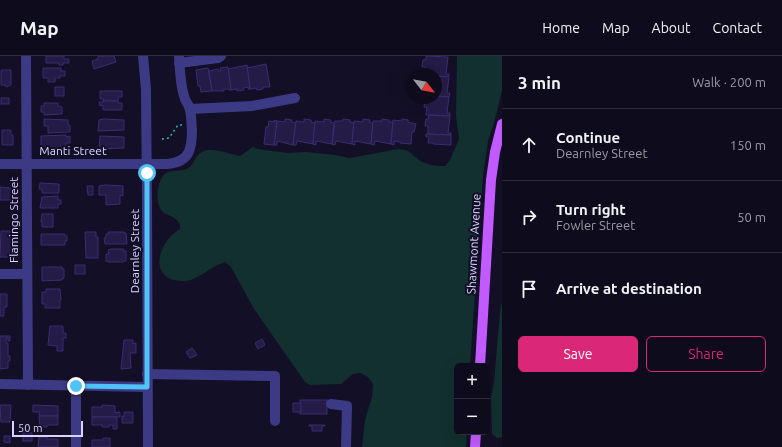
<!DOCTYPE html>
<html lang="en">
<head>
<meta charset="utf-8">
<style>
  :root { --surface:#0e0b1c; --page:#1c1929; --text:#f1f3f6; --muted:#9b9ba3; --line:#2e2b3b; --accent:#db2777 }
  body { margin:0; font-family:Ubuntu,sans-serif; background:var(--page); color:var(--text) }
  .controls { position:absolute; right:12px; bottom:12px; display:grid; overflow:hidden; border-radius:6px; box-shadow:0 4px 16px #0002 }
  .controls button { width:36px; height:36px; display:grid; place-items:center; padding:0; border:0; border-bottom:1px solid var(--line); background:var(--surface); color:var(--text); font:20px sans-serif }
  .compass { position:absolute; left:406px; top:12px; width:36px; height:36px; border-radius:50%; background:var(--surface); box-shadow:0 4px 16px #0002; rotate:121deg }
  .scale { position:absolute; left:12px; bottom:10px; width:71px; box-sizing:border-box; padding-left:4px; border:2px solid #d9d4ff; border-top:0; font-size:11px; line-height:14px; white-space:nowrap; color:#d9d4ff; -webkit-text-stroke:3px #130f26; paint-order:stroke }
  .stop { position:absolute; width:12px; height:12px; margin:-9px; border:3px solid #4fc3f7; border-radius:50%; background:#fff }
  .stop.end { background:#4fc3f7; border-color:#fff; box-shadow:0 1px 4px #0008 }
  .list { margin:0; padding:0; list-style:none }
  h2 { display:flex; justify-content:space-between; align-items:center; height:52px; margin:0; padding:0 16px; font-size:17px }
  h2 small { font-size:13px; font-weight:400; color:var(--muted) }
  .list li { display:grid; grid-template-columns:26px 1fr auto; gap:12px; align-items:center; box-sizing:border-box; height:72px; padding:0 16px; border-top:1px solid var(--line) }
  .list b { display:block; font-size:15px; white-space:nowrap }
  .list p { margin:0; font-size:13px; white-space:nowrap; color:var(--muted) }
  .list em { font-size:13px; font-style:normal; color:var(--muted) }
  .actions { display:flex; gap:8px; padding:12px 16px }
  .actions a { flex:1; padding:9px 0; border:1px solid var(--accent); border-radius:6px; text-align:center; font-size:14px; color:var(--accent) }
  .actions .main { background:var(--accent); color:#fff }
  .icon { flex:none; width:22px; height:22px; fill:none; stroke:currentColor; stroke-width:2; stroke-linecap:round; stroke-linejoin:round }
  .map { position:relative; flex:none; width:502px; height:391px; overflow:hidden }
  header { display:flex; align-items:center; gap:24px; box-sizing:border-box; height:56px; padding:0 20px; background:var(--surface); border-bottom:1px solid var(--line) }
  header strong { font-size:19px }
  nav { display:flex; gap:22px; margin-inline-start:auto; font-size:14px }
  main { display:flex }
  aside { flex:1; background:var(--surface) }
  .map>svg:first-child { display:block }
  .green { fill:#12302f }
  .building { fill:#241b47; stroke:#3b2d73 }
  .lines { fill:none; stroke-linecap:round; stroke-linejoin:round }
  .path { stroke:#2fb8b0; stroke-width:1.5; stroke-dasharray:2 3; stroke-linecap:butt }
  .minor { stroke:#3d3a85; stroke-width:10 }
  .major { stroke:#c25bff; stroke-width:10 }
  .route { stroke:#4fc3f7; stroke-width:5 }
  .labels { text-anchor:middle; stroke-width:4; stroke-linejoin:round; paint-order:stroke }
  .street-label { font-size:12px; fill:#d9d4ff; stroke:#130f26 }
</style>
</head>
<body>
<header>
<strong>Map</strong>
<nav><a>Home</a><a>Map</a><a>About</a><a>Contact</a></nav>
</header>
<main>
<div class="map">
<svg width="502" height="391" viewBox="0 0 502 391">
  <rect width="100%" height="100%" fill="#130f26"/>
  <!-- green -->
  <g class="green">
    <path d="M457,0H502V35L494,67L488,85L483,120L470,310H457V376H467L466,391H362L365,364L372,341L373,328L368,321L360,317L353,318L341,328L310,329L305,326L254,253L231,211L225,206C211,210 198,224 186,225C147,227 156,187 180,173C181,161 168,161 162,155C154,146 157,120 168,116C174,114 181,115 187,113C193,110 194,103 198,99C208,88 228,98 240,100L253,91L258,93L287,97L307,96L335,99L349,102L399,93C410,94 411,98 419,104C426,109 436,110 445,110L450,104L459,83L456,60Z"/>
    <polygon points="502,246 502,381 497,382 492,378 491,341 494,326 500,255"/>
  </g>
  <!-- building -->
  <g class="building">
    <polygon points="46,0 64,0 64,3 69,3 69,7 63,7 63,9 59,9 59,7 46,7"/>
    <polygon points="98,0 114,0 116,6 94,13 92,5 98,3"/>
    <polygon points="426,0 448,1 446,18 449,18 449,21 436,20 436,18 425,18 425,11 422,11 423,4 426,4"/>
    <polygon points="266,8 270,31 263,31 263,33 257,34 256,32 250,33 247,12"/>
    <polygon points="247,9 250,33 248,33 248,31 243,32 244,34 237,35 237,33 231,34 228,13"/>
    <polygon points="228,11 231,34 229,34 228,33 224,33 224,35 212,35 209,15 218,13 219,15 221,15 220,12"/>
    <polygon points="43,12 61,12 61,15 65,15 65,20 60,20 60,22 55,22 55,26 48,26 48,22 43,22"/>
    <polygon points="208,12 212,35 201,36 200,30 198,30 196,14"/>
    <polygon points="1,14 11,14 11,29 6,31 5,29 1,29"/>
    <polygon points="436,20 449,21 447,37 450,37 449,41 436,40"/>
    <rect x="55" y="31" width="9" height="9"/>
    <polygon points="100,35 122,35 122,41 118,41 118,45 103,45 104,43 100,43"/>
    <polygon points="436,40 449,41 447,57 450,57 450,60 426,59 427,51 424,51 425,44 428,44 428,42 436,42"/>
    <rect x="1" y="42" width="8" height="6"/>
    <polygon points="103,45 118,45 118,47 122,47 122,54 103,54 103,49 100,50 99,46 103,46"/>
    <polygon points="44,47 58,47 58,50 62,51 62,58 44,59 44,56 41,56 41,50 44,50"/>
    <polygon points="429,59 450,60 448,77 451,77 451,79 428,78 428,70 425,70 426,63 428,63"/>
    <polygon points="44,63 68,64 68,69 70,69 70,76 48,77 48,70 44,70"/>
    <polygon points="104,63 124,64 124,74 98,75 99,64"/>
    <polygon points="285,63 292,64 291,66 296,67 293,89 277,85 277,89 274,89 277,65 285,66"/>
    <polygon points="304,63 311,64 311,66 315,67 313,88 297,85 296,89 293,89 296,65 304,66"/>
    <polygon points="324,63 331,64 330,66 334,67 332,88 316,85 316,89 313,88 315,65 324,66"/>
    <polygon points="343,63 350,64 350,66 354,67 352,88 336,85 335,89 332,88 335,65 343,65"/>
    <polygon points="363,63 370,64 369,66 373,67 371,88 355,85 355,89 352,88 354,65 363,66"/>
    <polygon points="382,63 389,64 389,66 393,66 391,88 375,85 374,89 371,88 373,65 382,65"/>
    <polygon points="402,63 408,64 408,66 416,68 414,76 412,76 411,88 400,87 400,86 394,85 394,89 391,88 393,64 402,65"/>
    <polygon points="274,64 277,65 274,89 264,88 266,71 268,71 269,65 274,66"/>
    <polygon points="2,74 11,74 11,79 13,79 13,89 2,89"/>
    <polygon points="426,78 451,79 451,89 433,88 433,87 428,87 429,81 426,81"/>
    <polygon points="66,79 66,81 70,80 70,87 66,87 66,93 41,93 41,80"/>
    <polygon points="100,80 124,81 124,92 99,93"/>
    <polygon points="40,127 59,128 59,137 42,137 42,133 39,133"/>
    <polygon points="105,129 123,130 123,140 120,139 120,148 106,149 106,139 99,139 99,130"/>
    <polygon points="87,130 93,130 93,139 88,139"/>
    <polygon points="0,131 11,132 11,144 0,144"/>
    <polygon points="58,140 58,144 61,144 61,148 58,148 58,152 40,152 42,141"/>
    <polygon points="42,158 53,158 53,171 42,171 42,165 41,166"/>
    <polygon points="1,175 10,175 10,178 11,178 11,201 0,201"/>
    <polygon points="85,176 96,176 96,181 98,181 98,202 86,202"/>
    <polygon points="108,176 124,176 124,177 126,177 127,188 105,188 104,182 106,182 106,178 109,178"/>
    <polygon points="41,178 65,178 65,180 67,180 67,185 65,185 65,189 41,189"/>
    <polygon points="111,193 123,193 123,195 126,195 126,205 123,205 123,206 108,206 108,205 106,205 106,198 109,198 108,194"/>
    <rect x="75" y="209" width="10" height="9"/>
    <polygon points="42,211 62,211 62,213 64,213 64,222 62,223 62,224 42,225"/>
    <polygon points="46,233 60,233 61,244 60,244 60,252 45,252 45,248 42,248 42,236 46,236"/>
    <polygon points="0,238 7,238 7,251 4,251 4,260 0,260"/>
    <polygon points="50,270 63,270 63,277 66,277 66,282 63,282 63,295 57,295 57,290 48,289"/>
    <polygon points="0,280 10,280 10,285 8,285 8,281 6,282 6,287 8,287 8,300 10,300 10,305 8,305 8,312 0,313"/>
    <polygon points="262,283 265,289 258,293 255,287"/>
    <polygon points="124,284 133,284 133,288 136,287 136,297 130,297 131,312 121,313"/>
    <polygon points="192,292 197,299 190,302 186,296"/>
    <rect x="300" y="344" width="27" height="14"/>
    <rect x="293" y="347" width="8" height="9"/>
    <polygon points="0,349 11,349 10,366 1,366"/>
    <polygon points="33,349 58,350 58,360 39,360 40,356 33,356"/>
    <polygon points="102,349 115,350 115,357 120,356 120,361 92,361 92,351 102,351"/>
    <polygon points="124,356 133,356 133,367 122,367 122,360 124,361"/>
    <polygon points="39,360 58,360 58,369 47,369 47,371 40,371"/>
    <polygon points="92,361 117,361 117,373 113,373 113,369 109,369 109,371 102,371 102,369 92,369"/>
    <polygon points="309,369 325,369 325,370 322,370 322,375 312,375 312,370 309,370"/>
    <rect x="23" y="377" width="9" height="8"/>
    <polygon points="4,380 10,380 10,387 4,386"/>
    <polygon points="39,381 47,381 47,383 58,383 58,391 40,391 38,390"/>
    <polygon points="103,382 110,382 110,391 92,391 92,384 103,384"/>
  </g>
  <g class="lines">
    <!-- path -->
    <polyline class="path" points="162,83 169,82 178,69 182,69"/>
    <!-- minor -->
    <g class="minor">
      <polyline points="26,0 28,329"/>
      <polyline points="143,0 146,33 147,148 148,391"/>
      <polyline points="179,7 218,2 221,0"/>
      <polyline points="190,53 252,50 295,42"/>
      <path d="M0,108H167C190,106 192,93 192,73C191,67 192,58 189,51C188,47 185,45 184,40C180,27 180,13 179,0"/>
      <polyline points="0,218 27,218"/>
      <polyline points="147,318 275,320 275,365"/>
      <polyline points="0,328 147,331"/>
      <polyline points="331,348 347,350 346,391"/>
      <polyline points="76,391 76,330"/>
    </g>
    <!-- major -->
    <g class="major">
      <polyline points="480,310 491,124 495,96 502,68"/>
      <polyline points="475,391 476,376"/>
    </g>
  </g>
  <g class="lines">
    <!-- route -->
    <polyline class="route" points="76,330 147,331 147,117"/>
  </g>
  <g class="labels">
    <!-- street labels -->
    <g class="street-label">
      <text x="73" y="99">Manti Street</text>
      <text transform="translate(14 164) rotate(-90)" y="4">Flamingo Street</text>
      <text transform="translate(474 188) rotate(-87)" y="4">Shawmont Avenue</text>
      <text transform="translate(135 195) rotate(-90)" y="4">Dearnley Street</text>
    </g>
  </g>
</svg>
<div class="controls">
<button>+</button>
<button>−</button>
</div>
<svg class="compass" viewBox="-18 -18 36 36"><path d="M0-13l5 13h-10z" fill="#e53935"/><path d="M0 13l5-13h-10z" fill="#9b9ba3"/></svg>
<div class="scale">50 m</div>
<div class="stop" style="left:147px;top:117px"></div>
<div class="stop end" style="left:76px;top:330px"></div>
</div>
<aside>
<h2>3 min<small>Walk · 200 m</small></h2>
<ul class="list">
<li><svg class="icon" aria-label="ahead" viewBox="0 0 24 24"><path d="M12 20V5M6 11l6-6 6 6"/></svg><div><b>Continue</b><p>Dearnley Street</p></div><em>150 m</em></li>
<li><svg class="icon" aria-label="right" viewBox="0 0 24 24"><path d="M7 20v-9h11M14 6l5 5-5 5"/></svg><div><b>Turn right</b><p>Fowler Street</p></div><em>50 m</em></li>
<li><svg class="icon" aria-label="arrive" viewBox="0 0 24 24"><path d="M6 21V4h12l-3 4 3 4H6"/></svg><div><b>Arrive at destination</b></div></li>
</ul>
<div class="actions"><a class="main">Save</a><a>Share</a></div>
</aside>
</main>
</body>
</html>
